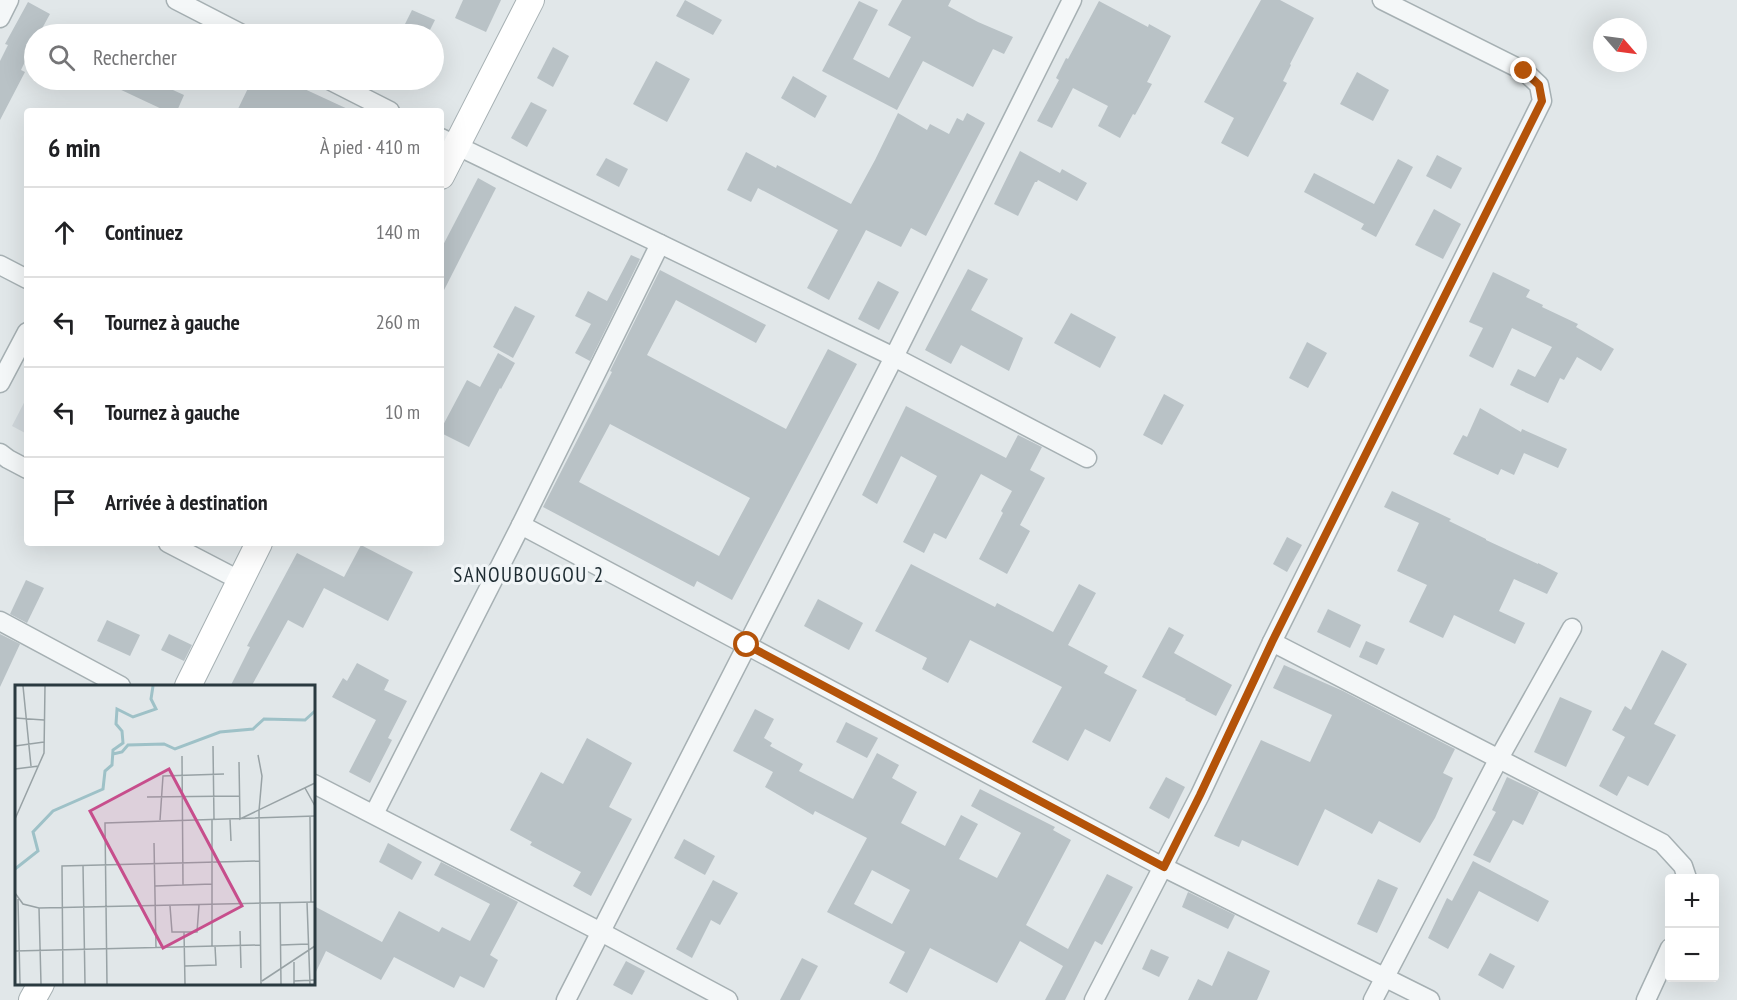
<!DOCTYPE html>
<html lang="fr">
<head>
<meta charset="utf-8">
<style>
  :root { --surface:#fff; --page:#f6f6f6; --text:#202124; --muted:#757577; --line:#e0e0e0 }
  body { margin:0; font-family:"PT Sans Narrow",sans-serif; background:var(--page); color:var(--text) }
  .controls { position:absolute; right:18px; bottom:18px; display:grid; overflow:hidden; border-radius:6px; box-shadow:0 6px 24px #0002 }
  .controls button { width:54px; height:54px; display:grid; place-items:center; padding:0; border:0; border-bottom:2px solid var(--line); background:var(--surface); color:var(--text); font:30px sans-serif }
  .compass { position:absolute; left:1593px; top:18px; width:54px; height:54px; border-radius:50%; background:var(--surface); box-shadow:0 6px 24px #0002; rotate:118deg }
  .stop { position:absolute; width:18px; height:18px; margin:-14px; border:4px solid #b45309; border-radius:50%; background:#fff }
  .stop.end { background:#b45309; border-color:#fff; box-shadow:0 2px 6px #0008 }
  .list { margin:0; padding:0; list-style:none }
  h2 { display:flex; justify-content:space-between; align-items:center; height:78px; margin:0; padding:0 24px; font-size:26px }
  h2 small { font-size:20px; font-weight:400; color:var(--muted) }
  .list li { display:grid; grid-template-columns:39px 1fr auto; gap:18px; align-items:center; box-sizing:border-box; height:90px; padding:0 24px; border-top:2px solid var(--line) }
  .list b { display:block; font-size:22px; white-space:nowrap }
  .list em { font-size:20px; font-style:normal; color:var(--muted) }
  .icon { flex:none; width:33px; height:33px; fill:none; stroke:currentColor; stroke-width:2; stroke-linecap:round; stroke-linejoin:round }
  .map { position:relative; flex:none; width:1737px; height:1000px; overflow:hidden }
  .search { position:absolute; background:var(--surface); box-shadow:0 6px 24px #0002; left:24px; top:24px; width:420px; height:66px; display:flex; align-items:center; gap:15px; box-sizing:border-box; padding:0 21px; border-radius:33px; color:var(--muted); font-size:22px }
  .panel { position:absolute; background:var(--surface); box-shadow:0 6px 24px #0002; left:24px; top:108px; width:420px; height:438px; border-radius:6px }
  .map>svg:first-child { display:block }
  .built { fill:#d0d7db }
  .building { fill:#b9c2c6; fill-rule:evenodd }
  .lines { fill:none; stroke-linecap:round; stroke-linejoin:round }
  .minor-casing { stroke:#a6b0b3; stroke-width:21 }
  .secondary-casing { stroke:#a6b0b3; stroke-width:28 }
  .minor { stroke:#f4f7f8; stroke-width:18 }
  .secondary { stroke:#fff; stroke-width:26 }
  .route { stroke:#b45309; stroke-width:8 }
  .labels { text-anchor:middle; stroke-width:6; stroke-linejoin:round; paint-order:stroke }
  .quarter-label { font-size:21px; letter-spacing:1.5px; fill:#1d2b31; stroke:#f1f5f7 }
  .inset-river { fill:none; stroke:#9ec1c7; stroke-width:3 }
  .inset-road { fill:none; stroke:#98a2a5; stroke-width:1.5 }
  .view { fill:#c74e8c; fill-opacity:0.15; stroke:#c74e8c; stroke-width:3 }
  .inset-edge { fill:none; stroke:#2a3a40; stroke-width:3 }
</style>
</head>
<body>
<div class="map">
<svg width="1737" height="1000" viewBox="0 0 1737 1000">
  <rect width="100%" height="100%" fill="#e1e7e9"/>
  <!-- built -->
  <polygon class="built" points="27,397 27,434 12,426"/>
  <!-- building -->
  <g class="building">
    <polygon points="463,0 501,0 486,32 455,18"/>
    <polygon points="685,0 722,20 713,35 676,16"/>
    <polygon points="902,0 951,0 948,6 978,22 1013,37 1004,54 993,49 973,87 923,61 897,110 822,71 859,1 878,10 853,59 889,78 911,37 888,25"/>
    <polygon points="1261,0 1280,0 1314,18 1290,64 1291,65 1283,81 1287,83 1248,157 1221,143 1234,118 1204,102"/>
    <polygon points="1099,1 1148,27 1149,24 1171,36 1147,82 1152,84 1135,115 1133,114 1120,138 1098,126 1108,106 1073,88 1052,128 1037,121 1059,80 1056,78 1066,58 1068,59"/>
    <polygon points="28,2 50,14 39,34 34,34 34,43 21,70 25,72 0,120 0,61 8,45 5,44"/>
    <polygon points="412,10 435,20 428,34 400,34"/>
    <polygon points="553,47 569,56 553,87 537,78"/>
    <polygon points="656,61 690,79 667,122 633,104"/>
    <polygon points="1357,72 1389,90 1373,121 1340,104"/>
    <polygon points="793,76 827,96 815,118 781,98"/>
    <polygon points="100,80 151,80 184,95 177,111 166,111"/>
    <polygon points="252,80 266,80 279,85 281,80 285,80 352,111 237,111"/>
    <polygon points="531,102 547,110 527,147 511,138"/>
    <polygon points="898,113 927,130 930,124 949,134 957,118 963,121 967,113 985,123 926,236 911,228 901,247 866,230 829,300 807,288 838,230 758,188 751,202 727,190 746,152 776,168 777,165 851,204 875,160"/>
    <polygon points="1020,151 1060,173 1062,169 1087,183 1077,201 1038,180 1037,182 1035,182 1018,216 994,204"/>
    <polygon points="1437,155 1462,168 1451,189 1426,176"/>
    <polygon points="606,158 628,169 619,187 596,175"/>
    <polygon points="1398,159 1413,167 1376,237 1361,229 1364,224 1304,192 1314,173 1374,204"/>
    <polygon points="478,178 496,188 441,296 441,249"/>
    <polygon points="1434,209 1461,224 1443,259 1415,245"/>
    <polygon points="631,255 640,259 590,361 575,353 591,324 575,316 588,291 607,301"/>
    <polygon points="968,269 988,279 971,310 1023,338 1009,371 961,345 951,364 925,350"/>
    <path d="M660,270L766,325L756,343L676,300L647,355L786,429L828,349L857,364L732,600L697,581L694,587L543,507L612,372L610,371ZM610,424L750,498L719,556L579,482Z"/>
    <polygon points="1493,272 1530,290 1526,297 1543,305 1542,307 1578,324 1576,327 1614,349 1601,371 1577,357 1564,380 1560,378 1548,403 1510,385 1518,369 1535,377 1552,347 1512,328 1493,368 1469,356 1483,328 1469,322"/>
    <polygon points="878,281 899,292 879,330 858,319"/>
    <polygon points="515,306 535,316 513,358 493,347"/>
    <polygon points="1071,313 1116,337 1100,368 1054,343"/>
    <polygon points="1307,342 1327,353 1308,388 1289,378"/>
    <polygon points="498,353 515,363 501,389 500,388 469,447 441,433 441,429 467,380 480,387"/>
    <polygon points="1164,394 1184,405 1162,445 1143,435"/>
    <polygon points="906,406 1006,458 1018,435 1042,447 1030,470 1045,478 1020,525 1030,531 1007,574 979,559 1003,513 1001,511 1012,491 981,474 946,539 934,533 924,553 903,542 937,476 901,456 877,504 862,495"/>
    <polygon points="1480,408 1521,432 1522,429 1567,449 1558,468 1524,453 1514,475 1501,469 1498,475 1453,454 1463,435 1467,437"/>
    <polygon points="1392,491 1451,519 1449,521 1486,539 1486,540 1538,564 1538,563 1558,573 1547,594 1514,579 1499,611 1525,623 1515,644 1454,615 1443,638 1409,622 1427,585 1397,571 1419,523 1384,507"/>
    <polygon points="1287,537 1302,545 1287,572 1273,564"/>
    <polygon points="361,545 413,572 388,621 324,588 303,628 288,620 251,687 230,687 250,647 247,646 297,553 344,577"/>
    <polygon points="911,564 995,607 997,603 1053,632 1079,584 1096,593 1068,645 1108,666 1104,673 1137,690 1110,742 1085,729 1068,761 1032,742 1062,687 970,640 948,683 922,669 927,658 875,631"/>
    <polygon points="26,580 44,588 27,623 10,614"/>
    <polygon points="818,599 863,623 849,650 804,626"/>
    <polygon points="1328,609 1361,625 1350,648 1317,632"/>
    <polygon points="107,620 140,635 130,656 97,641"/>
    <polygon points="1169,627 1184,635 1174,653 1232,685 1216,716 1185,700 1186,699 1142,677"/>
    <polygon points="0,634 20,644 0,687"/>
    <polygon points="169,634 192,645 184,661 161,650"/>
    <polygon points="1366,641 1385,649 1377,665 1359,657"/>
    <polygon points="1662,650 1687,664 1654,724 1676,735 1648,786 1628,776 1617,796 1599,786 1625,737 1612,730 1625,706 1631,710"/>
    <polygon points="357,663 389,680 384,690 407,701 388,738 392,740 370,783 349,772 376,720 332,697 343,678 347,681"/>
    <polygon points="1284,665 1343,691 1455,749 1443,773 1453,778 1435,818 1420,843 1379,821 1372,834 1325,809 1298,866 1242,840 1239,847 1214,836 1261,740 1310,762 1332,715 1273,688"/>
    <polygon points="1560,697 1592,711 1566,767 1534,752"/>
    <path d="M755,709L774,719L764,738L772,743L770,746L803,764L799,771L853,799L877,753L899,765L892,778L917,792L901,823L945,846L961,815L978,824L959,859L997,878L1021,833L971,806L980,789L1055,827L1053,830L1071,840L1026,925L1068,949L1107,874L1133,887L1102,945L1095,941L1065,1000H1045L1063,966L1020,941L997,983L930,948L907,993L889,983L905,952L827,912L867,838L815,811L813,815L765,787L773,772L733,751ZM872,870L910,890L892,924L854,904Z"/>
    <polygon points="846,722 878,738 867,758 836,742"/>
    <polygon points="587,738 632,763 609,807 632,819 591,896 573,886 581,872 530,845 532,842 510,830 541,772 563,784"/>
    <polygon points="1166,777 1185,787 1169,819 1149,808"/>
    <polygon points="1507,777 1539,792 1523,825 1513,820 1490,863 1473,855 1496,812 1492,810"/>
    <polygon points="684,839 715,856 705,875 674,858"/>
    <polygon points="388,843 422,862 412,880 379,862"/>
    <polygon points="1473,861 1549,901 1538,922 1479,891 1448,949 1428,938 1447,898 1452,901"/>
    <polygon points="441,862 518,902 490,955 498,960 484,988 460,976 454,988 394,957 381,980 326,951 314,976 314,906 382,942 399,911 439,932 442,927 470,941 490,904 434,875"/>
    <polygon points="1378,879 1398,888 1377,933 1357,924"/>
    <polygon points="713,880 738,893 720,925 711,920 692,958 676,949"/>
    <polygon points="1188,892 1235,915 1228,929 1182,907"/>
    <polygon points="1151,949 1169,957 1159,977 1142,969"/>
    <polygon points="1228,951 1270,971 1257,1000 1188,1000 1198,979 1212,986"/>
    <polygon points="1490,953 1515,966 1503,989 1478,975"/>
    <polygon points="802,958 818,966 800,1000 780,1000"/>
    <polygon points="626,961 645,971 632,995 613,985"/>
  </g>
  <g class="lines">
    <defs>
      <g id="minor">
        <polyline points="176,0 242,34"/>
        <polyline points="0,18 9,0"/>
        <polyline points="329,80 390,111"/>
        <polyline points="441,138 894,357 1087,458"/>
        <polyline points="0,265 27,279"/>
        <polyline points="0,383 27,332"/>
        <polyline points="0,453 8,459 27,469"/>
        <polyline points="521,525 1163,867 1430,1000"/>
        <polyline points="168,543 241,581"/>
        <polyline points="0,621 121,686"/>
        <polyline points="1272,642 1662,843 1683,866 1687,878"/>
        <polyline points="314,784 601,932 728,1000"/>
        <polyline points="374,814 521,525 660,244"/>
        <polyline points="566,1000 894,357 1072,0"/>
        <polyline points="1094,1000 1200,795 1272,642 1542,101 1539,85 1524,71 1382,0"/>
        <polyline points="1373,1000 1498,760 1572,628"/>
        <polyline points="1646,1000 1670,948"/>
      </g>
      <g id="secondary">
        <polyline points="441,176 531,0"/>
        <polyline points="188,686 259,543"/>
        <polyline points="32,1000 41,984"/>
      </g>
    </defs>
    <!-- minor casing -->
    <use href="#minor" class="minor-casing"/>
    <!-- secondary casing -->
    <use href="#secondary" class="secondary-casing"/>
    <!-- minor -->
    <use href="#minor" class="minor"/>
    <!-- secondary -->
    <use href="#secondary" class="secondary"/>
  </g>
  <g class="lines">
    <!-- route -->
    <polyline class="route" points="747,645 1164,867 1200,795 1272,642 1542,101 1539,85 1524,71"/>
  </g>
  <g class="labels">
    <!-- quarter labels -->
    <g class="quarter-label">
      <text x="529" y="582">SANOUBOUGOU 2</text>
    </g>
  </g>
  <!-- overview -->
  <g transform="translate(15 685)">
    <rect width="300" height="300" fill="#e1e7e9"/>
    <path class="inset-river" d="M98,69L107,67L113,60L149,59L160,64L205,47L238,44L249,34L290,35L300,26M0,184L23,166L18,147L38,126L88,104L90,86L97,80L98,65L108,58L107,46L101,39L102,24L118,32L141,24L136,14L138,1"/>
    <path class="inset-road" d="M8,1L16,81M0,33L29,35M0,61L29,57M198,61L199,134M243,70L247,91L244,126L246,299M167,71L168,200M224,77L225,134L300,98M0,84L24,81M290,103L300,121M132,112L224,111M295,132L296,217M0,134L29,68L30,1M197,134V261M215,134L216,156M145,135L148,91L209,89M139,158L141,263M68,180L70,299M140,201L197,199M0,208L8,219L24,223L300,217M3,214L5,299M292,217L295,299M265,218L266,299M155,221L157,247H182L184,220M24,223L26,299M225,246L226,283M169,247L170,299M266,260L293,259M0,266L246,260M279,277V299M170,281L201,280L200,261M247,296L300,261M279,296L300,295M48,299L47,181L245,176M92,299L90,138L300,131"/>
    <path class="view" d="M154,84L227,221L148,263L75,126Z"/>
    <rect width="300" height="300" class="inset-edge"/>
  </g>
</svg>
<div class="controls">
<button>+</button>
<button>−</button>
</div>
<svg class="compass" viewBox="-18 -18 36 36"><path d="M0-13l5 13h-10z" fill="#e53935"/><path d="M0 13l5-13h-10z" fill="#757577"/></svg>
<div class="stop" style="left:747px;top:645px"></div>
<div class="stop end" style="left:1524px;top:71px"></div>
<div class="search"><svg class="icon" aria-label="search" viewBox="0 0 24 24"><circle cx="10" cy="10" r="6"/><path d="M15 15l6 6"/></svg>Rechercher</div>
<section class="panel">
<h2>6 min<small>À pied · 410 m</small></h2>
<ul class="list">
<li><svg class="icon" aria-label="ahead" viewBox="0 0 24 24"><path d="M12 20V5M6 11l6-6 6 6"/></svg><div><b>Continuez</b></div><em>140 m</em></li>
<li><svg class="icon" aria-label="left" viewBox="0 0 24 24"><path d="M17 20v-9H6M10 6l-5 5 5 5"/></svg><div><b>Tournez à gauche</b></div><em>260 m</em></li>
<li><svg class="icon" aria-label="left" viewBox="0 0 24 24"><path d="M17 20v-9H6M10 6l-5 5 5 5"/></svg><div><b>Tournez à gauche</b></div><em>10 m</em></li>
<li><svg class="icon" aria-label="arrive" viewBox="0 0 24 24"><path d="M6 21V4h12l-3 4 3 4H6"/></svg><div><b>Arrivée à destination</b></div></li>
</ul>
</section>
</div>
</body>
</html>
